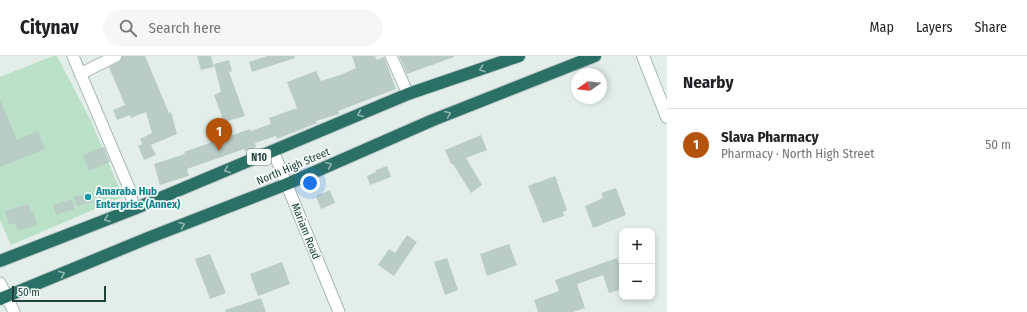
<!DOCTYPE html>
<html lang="en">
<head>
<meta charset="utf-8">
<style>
  :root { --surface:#fff; --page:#f6f6f6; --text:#202124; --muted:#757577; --line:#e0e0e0; --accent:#b45309 }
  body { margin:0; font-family:"Fira Sans Condensed",sans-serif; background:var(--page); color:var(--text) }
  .controls { position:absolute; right:12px; bottom:12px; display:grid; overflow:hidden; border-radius:8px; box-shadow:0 2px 6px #0003 }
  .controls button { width:36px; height:36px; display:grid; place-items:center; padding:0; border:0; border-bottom:1px solid var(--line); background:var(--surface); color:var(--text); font:20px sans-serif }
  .compass { position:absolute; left:571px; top:12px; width:36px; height:36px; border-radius:50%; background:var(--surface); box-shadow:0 2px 6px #0003; rotate:255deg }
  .scale { position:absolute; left:12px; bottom:10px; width:94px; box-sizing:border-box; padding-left:4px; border:2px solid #21413b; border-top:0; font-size:11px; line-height:14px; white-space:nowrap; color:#21413b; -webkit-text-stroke:3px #f4faf7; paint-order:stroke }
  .you { position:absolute; left:310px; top:127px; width:14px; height:14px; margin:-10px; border:3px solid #fff; border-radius:50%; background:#1a73e8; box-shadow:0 0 0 6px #1a73e833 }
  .badge { display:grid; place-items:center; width:26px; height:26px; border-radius:50%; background:var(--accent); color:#fff; font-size:13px; font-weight:700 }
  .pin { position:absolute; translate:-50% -33px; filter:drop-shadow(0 1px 2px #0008) }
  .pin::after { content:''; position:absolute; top:21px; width:14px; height:12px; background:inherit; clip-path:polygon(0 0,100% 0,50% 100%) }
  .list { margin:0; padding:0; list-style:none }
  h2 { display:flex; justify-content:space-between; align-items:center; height:52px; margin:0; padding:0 16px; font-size:17px }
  h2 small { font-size:13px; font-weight:400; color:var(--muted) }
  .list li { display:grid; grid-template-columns:26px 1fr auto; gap:12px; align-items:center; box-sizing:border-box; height:72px; padding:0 16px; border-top:1px solid var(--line) }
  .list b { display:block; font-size:15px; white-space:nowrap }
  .list p { margin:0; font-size:13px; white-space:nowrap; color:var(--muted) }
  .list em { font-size:13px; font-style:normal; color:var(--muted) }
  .icon { flex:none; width:22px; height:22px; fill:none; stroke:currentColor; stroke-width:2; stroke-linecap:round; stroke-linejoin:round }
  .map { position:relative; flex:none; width:667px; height:256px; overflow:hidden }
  header { display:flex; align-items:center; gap:24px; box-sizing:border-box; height:56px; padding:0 20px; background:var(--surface); border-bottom:1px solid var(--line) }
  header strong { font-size:19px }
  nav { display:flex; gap:22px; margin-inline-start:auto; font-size:14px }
  .search { width:280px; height:36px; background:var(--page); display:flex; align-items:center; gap:10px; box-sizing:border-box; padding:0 14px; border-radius:22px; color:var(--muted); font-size:15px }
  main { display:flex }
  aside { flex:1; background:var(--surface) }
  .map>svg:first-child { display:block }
  .green { fill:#bae1c7 }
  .building { fill:#baccc6 }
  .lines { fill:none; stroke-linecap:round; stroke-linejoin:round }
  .street-casing { stroke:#a5b7b2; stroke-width:13 }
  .secondary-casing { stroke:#a0bbb3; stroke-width:14 }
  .highway-casing { stroke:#c1cac8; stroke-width:14 }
  .street { stroke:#fff; stroke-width:11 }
  .secondary { stroke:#fff; stroke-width:12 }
  .highway { stroke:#2a7066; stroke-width:12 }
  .oneway { stroke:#8fb5ae }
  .culture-dot { fill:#0f9aa8; stroke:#f4faf7; stroke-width:1.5 }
  .labels { text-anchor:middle; stroke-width:3.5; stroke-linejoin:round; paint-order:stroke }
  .shield { fill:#f4faf7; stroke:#607873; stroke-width:1 }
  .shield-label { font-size:10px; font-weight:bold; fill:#21413b }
  .street-label { font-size:11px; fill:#21413b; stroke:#f4faf7 }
  .culture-label { font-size:11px; font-weight:bold; fill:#0d838f; stroke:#f4faf7; text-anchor:start }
</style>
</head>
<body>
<header>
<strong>Citynav</strong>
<div class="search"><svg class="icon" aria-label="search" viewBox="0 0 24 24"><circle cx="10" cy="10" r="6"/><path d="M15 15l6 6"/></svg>Search here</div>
<nav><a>Map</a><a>Layers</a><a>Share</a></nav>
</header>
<main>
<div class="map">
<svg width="667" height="256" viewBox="0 0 667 256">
  <rect width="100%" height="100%" fill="#e3eeea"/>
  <!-- green -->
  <polygon class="green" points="53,0 57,0 91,65 123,141 11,189 0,164 0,21"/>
  <!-- building -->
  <g class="building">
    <polygon points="123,0 145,0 169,57 171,56 177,78 151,89 156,99 144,104 138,90 142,88 140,83 152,77 146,56 131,62 130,59 117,64 113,54 125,49 109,11 119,6"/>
    <polygon points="197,0 211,0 214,11 201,14"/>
    <polygon points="267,0 295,0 295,2 252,16 249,6"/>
    <polygon points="352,0 375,0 377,4 384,1 396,33 338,55 339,58 316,65 317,67 277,83 276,80 255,87 256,91 245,95 244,93 187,113 189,120 160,129 154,108 185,98 184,96 250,73 250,75 271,68 269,62 297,52 287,26 316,15 321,25 340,19 356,12"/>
    <polygon points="399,0 454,0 454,1 407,18"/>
    <polygon points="229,4 232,15 229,16 245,60 224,66 214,39 221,36 214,8"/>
    <polygon points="0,44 17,84 38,75 45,93 0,111"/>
    <polygon points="481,79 487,94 466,102 482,129 471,137 453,108 451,108 445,94"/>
    <polygon points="104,91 110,106 89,115 83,99"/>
    <polygon points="387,110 391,121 370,129 367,120 376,116 376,114"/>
    <polygon points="555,120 567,154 563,156 564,160 543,167 528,130"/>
    <polygon points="616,132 626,159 593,172 585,150 603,142 601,137"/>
    <polygon points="330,134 335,147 321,153 316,140"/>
    <polygon points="90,136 93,145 77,151 74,141"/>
    <polygon points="72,143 75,153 56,159 53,149"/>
    <polygon points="28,148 31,156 33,155 37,169 18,175 15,167 9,169 5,155"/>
    <polygon points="407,179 417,186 394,220 378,209 389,193 395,197"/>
    <polygon points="509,188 517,209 487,220 480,198"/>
    <polygon points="210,198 226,237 210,243 195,203"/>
    <polygon points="447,202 458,234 445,239 434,206"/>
    <polygon points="617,202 622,217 622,233 609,237 603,219 577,228 585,252 573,256 538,256 534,244 559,235 555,224"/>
    <polygon points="282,206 290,228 258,240 250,218"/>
    <polygon points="261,242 266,256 225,256 225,254"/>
  </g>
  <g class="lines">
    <defs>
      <g id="street">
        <polyline points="73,0 129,132 134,153"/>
        <polyline points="391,0 408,38"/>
        <polyline points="80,18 116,0"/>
        <polyline points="273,95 339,256"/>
        <polyline points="0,227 14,256"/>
      </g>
      <polyline id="secondary" points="643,0 667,61"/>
      <g id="highway">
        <polyline points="0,205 134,153 408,38 519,0"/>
        <polyline points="0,243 148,182 287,128 433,64 595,0"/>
      </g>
    </defs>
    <!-- street casing -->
    <use href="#street" class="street-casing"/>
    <!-- secondary casing -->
    <use href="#secondary" class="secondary-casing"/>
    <!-- highway casing -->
    <use href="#highway" class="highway-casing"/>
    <!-- street -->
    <use href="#street" class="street"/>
    <!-- secondary -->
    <use href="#secondary" class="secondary"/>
    <!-- highway -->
    <use href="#highway" class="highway"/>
  </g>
  <!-- one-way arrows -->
  <defs><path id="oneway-chevron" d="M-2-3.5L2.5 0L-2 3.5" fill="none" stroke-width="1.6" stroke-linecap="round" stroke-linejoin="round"/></defs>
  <g class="oneway">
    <use href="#oneway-chevron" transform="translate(482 13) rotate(161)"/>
    <use href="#oneway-chevron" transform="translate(360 58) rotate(157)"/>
    <use href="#oneway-chevron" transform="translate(448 58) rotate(-22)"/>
    <use href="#oneway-chevron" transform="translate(329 109) rotate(-23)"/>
    <use href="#oneway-chevron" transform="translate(227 114) rotate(157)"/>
    <use href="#oneway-chevron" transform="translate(107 163) rotate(159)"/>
    <use href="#oneway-chevron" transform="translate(182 169) rotate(-21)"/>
    <use href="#oneway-chevron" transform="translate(62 218) rotate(-22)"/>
  </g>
  <!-- markers -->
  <circle class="culture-dot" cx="88" cy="141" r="4"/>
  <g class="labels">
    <!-- shield labels -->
    <rect class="shield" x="247" y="93" width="24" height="16" rx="3"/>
    <g class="shield-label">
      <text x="259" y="105">N10</text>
    </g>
    <!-- street labels -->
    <g class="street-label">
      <text transform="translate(293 110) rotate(-23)" y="4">North High Street</text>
      <text transform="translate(306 175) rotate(68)" y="4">Mariam Road</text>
    </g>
    <!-- culture labels -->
    <g class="culture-label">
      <text x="96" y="139">Amaraba Hub<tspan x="96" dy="13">Enterprise (Annex)</tspan></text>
    </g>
  </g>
</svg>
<div class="controls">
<button>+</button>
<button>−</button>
</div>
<svg class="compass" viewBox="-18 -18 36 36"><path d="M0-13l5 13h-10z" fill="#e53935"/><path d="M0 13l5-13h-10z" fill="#757577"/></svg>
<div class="scale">50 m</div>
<div class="you"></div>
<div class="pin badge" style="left:219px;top:95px">1</div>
</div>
<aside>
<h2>Nearby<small></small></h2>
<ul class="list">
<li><span class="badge">1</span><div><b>Slava Pharmacy</b><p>Pharmacy · North High Street</p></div><em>50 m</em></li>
</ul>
</aside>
</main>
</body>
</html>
